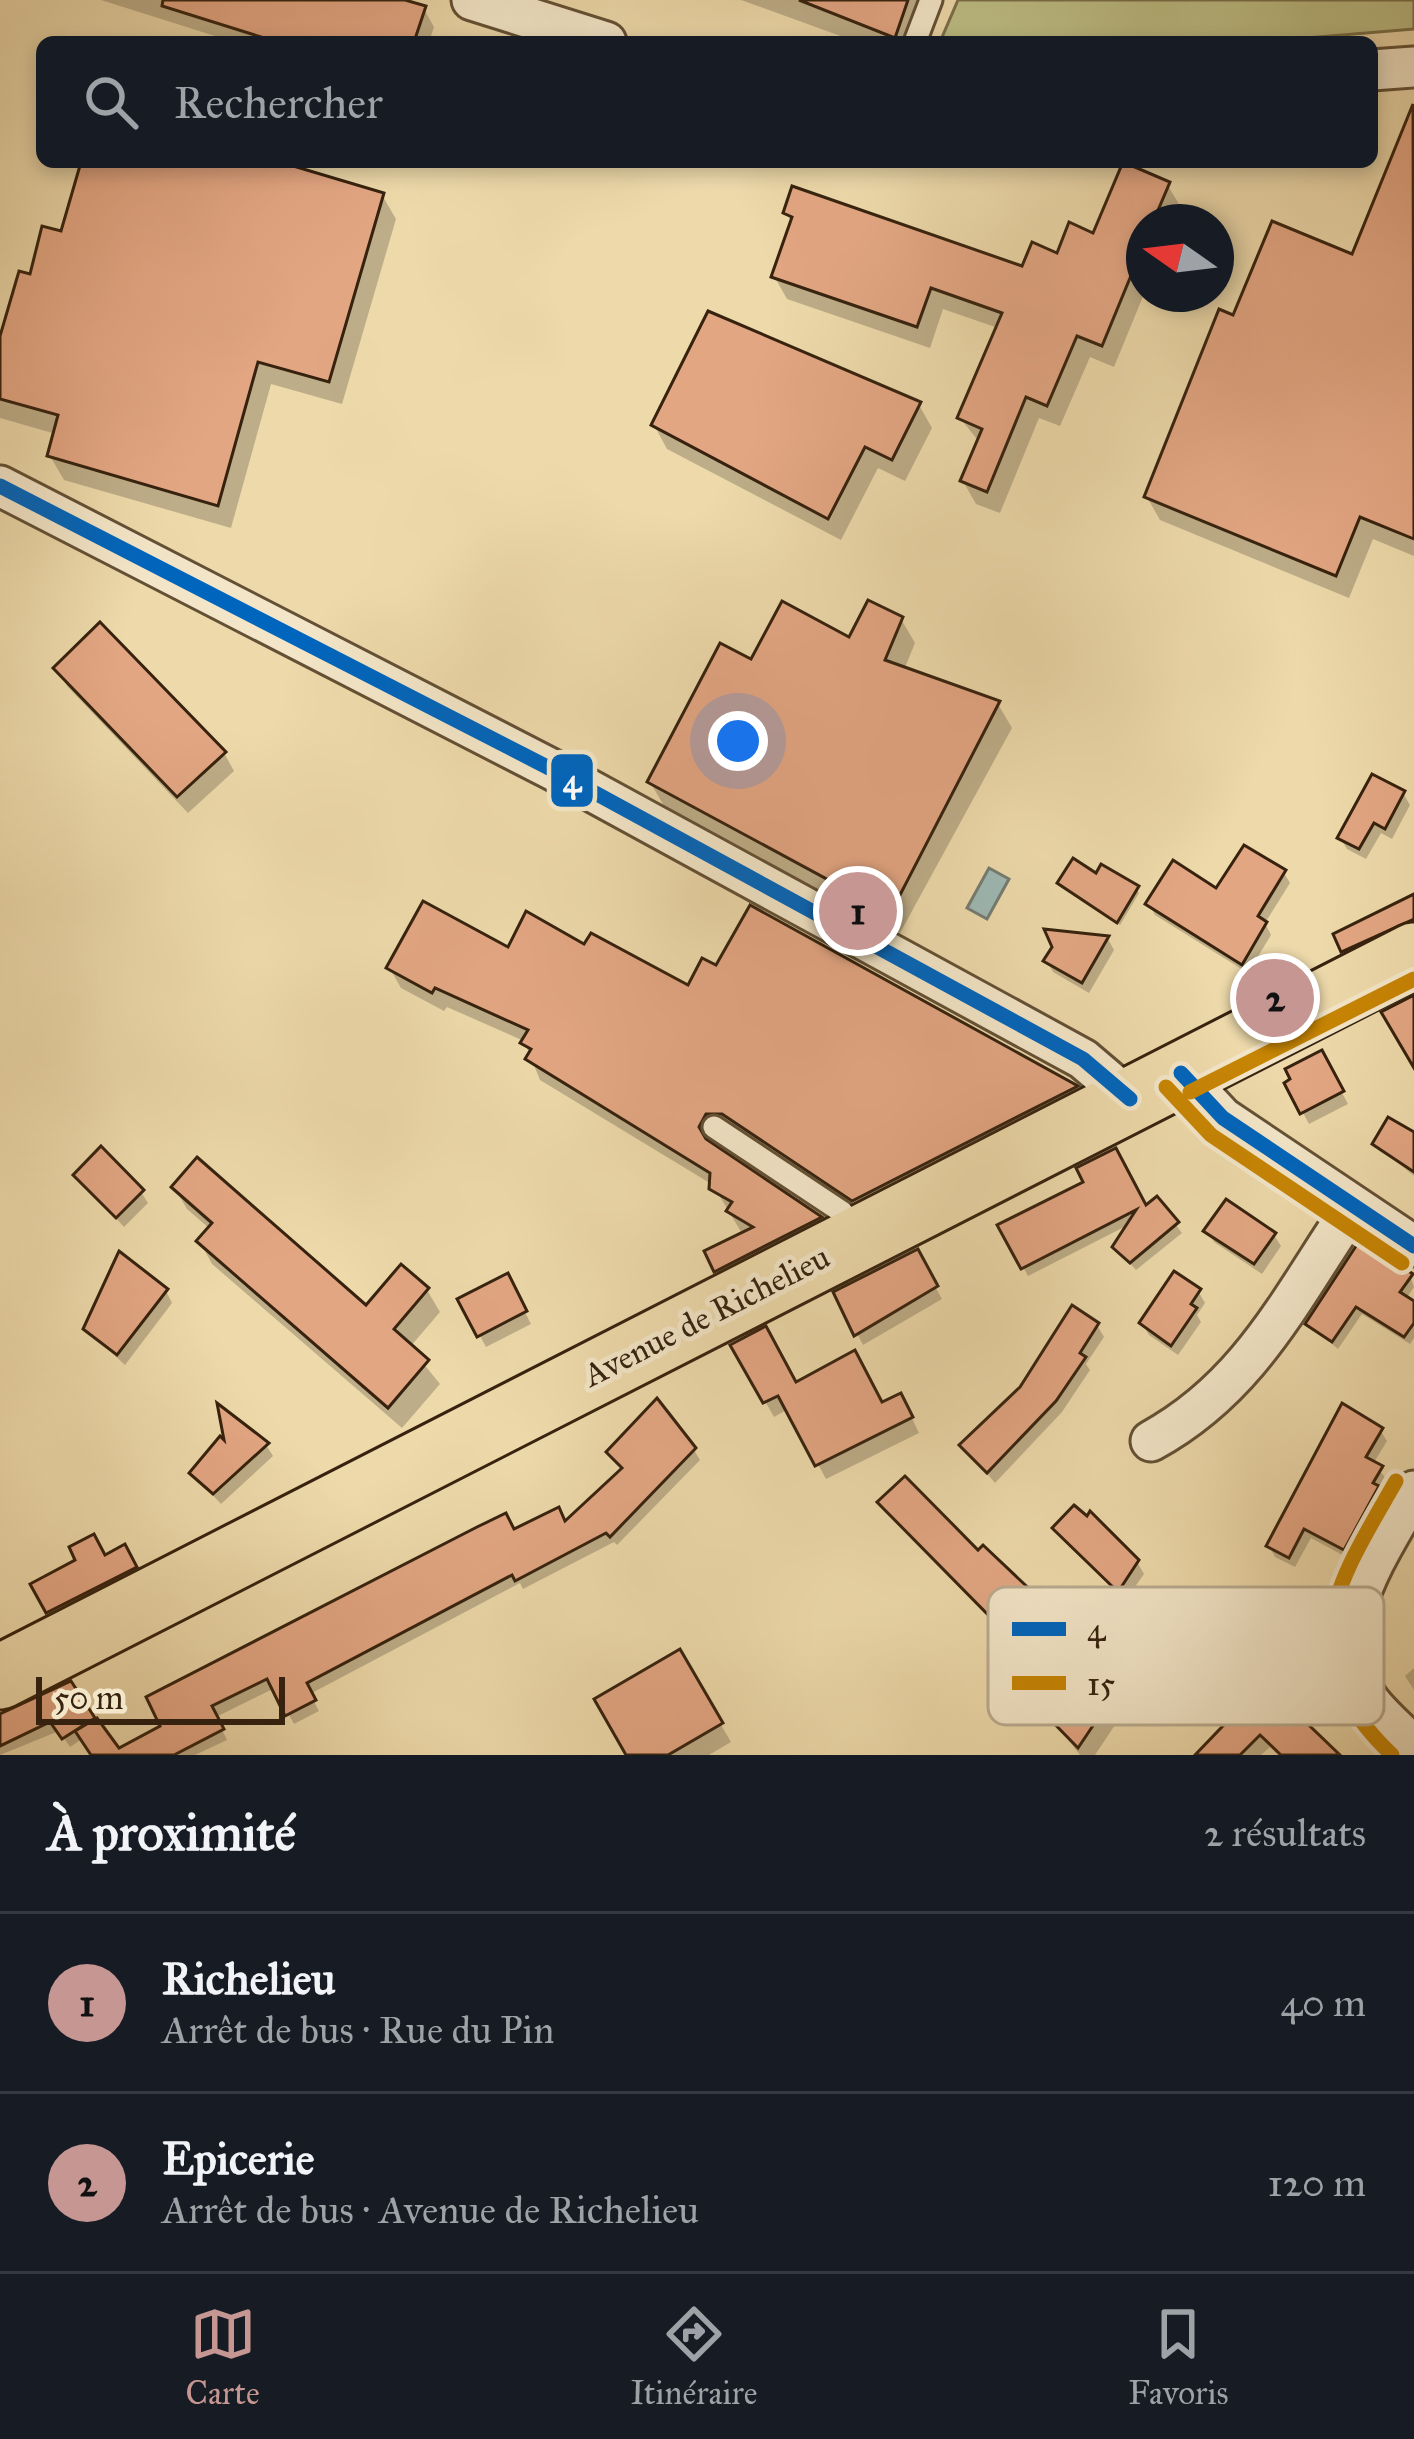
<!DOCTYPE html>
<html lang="fr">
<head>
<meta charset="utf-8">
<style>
  :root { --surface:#171b24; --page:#242831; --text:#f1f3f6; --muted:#9ea1a6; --line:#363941; --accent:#c59692 }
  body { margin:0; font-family:"IM FELL Great Primer",serif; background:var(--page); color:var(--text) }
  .compass { position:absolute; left:1126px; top:204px; width:108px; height:108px; border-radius:50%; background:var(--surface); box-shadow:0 6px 18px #0003; rotate:284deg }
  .scale { position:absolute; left:36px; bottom:30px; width:249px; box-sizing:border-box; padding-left:12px; border:6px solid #36220e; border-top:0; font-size:33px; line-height:42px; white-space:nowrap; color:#36220e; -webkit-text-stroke:9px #f3e6c8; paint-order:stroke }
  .you { position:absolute; left:738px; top:741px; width:42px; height:42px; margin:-30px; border:9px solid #fff; border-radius:50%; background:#1a73e8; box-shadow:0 0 0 18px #1a73e833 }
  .badge { display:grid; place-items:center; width:78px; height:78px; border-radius:50%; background:var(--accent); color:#111; font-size:39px; font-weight:700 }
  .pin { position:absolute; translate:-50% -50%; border:6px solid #fff; box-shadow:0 3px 12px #0006 }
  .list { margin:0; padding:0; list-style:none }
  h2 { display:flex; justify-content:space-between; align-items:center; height:156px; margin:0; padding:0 48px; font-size:51px }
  h2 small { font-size:39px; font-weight:400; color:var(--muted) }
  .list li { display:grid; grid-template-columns:78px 1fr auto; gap:36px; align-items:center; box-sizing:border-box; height:180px; padding:0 48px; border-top:3px solid var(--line) }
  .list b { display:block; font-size:45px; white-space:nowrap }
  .list p { margin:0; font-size:39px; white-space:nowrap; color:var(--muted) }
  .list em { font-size:39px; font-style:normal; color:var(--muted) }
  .icon { flex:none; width:66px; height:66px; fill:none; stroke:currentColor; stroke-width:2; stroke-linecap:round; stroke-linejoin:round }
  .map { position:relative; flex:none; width:1414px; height:1755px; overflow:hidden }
  .search { position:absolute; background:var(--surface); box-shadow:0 6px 18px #0003; left:36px; right:36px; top:36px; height:132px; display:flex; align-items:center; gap:30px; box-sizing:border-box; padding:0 42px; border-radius:18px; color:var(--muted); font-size:45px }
  .sheet { height:516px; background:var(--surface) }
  nav { display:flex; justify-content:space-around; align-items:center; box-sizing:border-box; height:168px; border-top:3px solid var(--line); background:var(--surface); font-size:33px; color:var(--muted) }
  nav a { display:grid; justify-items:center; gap:6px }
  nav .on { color:var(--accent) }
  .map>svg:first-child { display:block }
  .green { fill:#bdbe85; stroke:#7a704a; stroke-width:3 }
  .water { fill:#9db8b3; stroke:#747c71; stroke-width:3 }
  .shadow { fill:#0003 }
  .building { fill:#e3a683; stroke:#36220e; stroke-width:3 }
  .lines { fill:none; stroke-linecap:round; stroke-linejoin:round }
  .service-casing { stroke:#645035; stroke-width:27 }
  .minor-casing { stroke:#645035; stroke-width:45 }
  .primary-casing { stroke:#36220e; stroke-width:69 }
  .service { stroke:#f3e6c8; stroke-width:21 }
  .minor { stroke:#f3e6c8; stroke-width:39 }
  .primary { stroke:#edd9aa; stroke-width:63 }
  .bus-1-casing { stroke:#f3e6c8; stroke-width:24 }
  .bus-2-casing { stroke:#f3e6c8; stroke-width:24 }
  .bus-1 { stroke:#0065bd; stroke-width:15 }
  .bus-2 { stroke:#c78504; stroke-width:15 }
  .labels { text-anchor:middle; stroke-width:10; stroke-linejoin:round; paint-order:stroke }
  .street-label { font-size:33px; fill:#36220e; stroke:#f3e6c8 }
  .key { fill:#f3e6c8; stroke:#baab90; stroke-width:3 }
  .key-label { font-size:33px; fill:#36220e }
  .line-badge { stroke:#f3e6c8; stroke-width:4.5 }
  .badge-label { font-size:33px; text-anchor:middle; font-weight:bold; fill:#fff }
</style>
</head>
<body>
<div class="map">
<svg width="1414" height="1755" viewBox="0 0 1414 1755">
  <rect width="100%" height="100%" fill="#edd9aa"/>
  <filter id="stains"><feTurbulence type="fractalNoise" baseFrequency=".00167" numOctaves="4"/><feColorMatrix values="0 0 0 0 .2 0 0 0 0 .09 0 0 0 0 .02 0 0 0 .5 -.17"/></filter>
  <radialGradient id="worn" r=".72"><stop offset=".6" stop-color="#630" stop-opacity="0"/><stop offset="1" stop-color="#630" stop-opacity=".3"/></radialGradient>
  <!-- green -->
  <polygon class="green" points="958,0 1414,0 1414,29 1258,42 940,42"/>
  <!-- water -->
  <polygon class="water" points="989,868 1009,879 987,919 967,908"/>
  <!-- shadow -->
  <g class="shadow">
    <polygon points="101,0 395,0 424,9 434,27 429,42 234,42"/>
    <polygon points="741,0 929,0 915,42 857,42"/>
    <polygon points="1410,120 1414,556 1373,539 1349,598 1160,520 1147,497 1234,319 1354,258"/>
    <polygon points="84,162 269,162 382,195 396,219 342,404 271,384 231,528 64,480 50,456 56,434 0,418 0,336 63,235"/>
    <polygon points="1167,184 1180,206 1174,222 1144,222 1144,294 1114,367 1090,357 1060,426 1039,418 1000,513 976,504 963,481 980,443 960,418 998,328 943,309 930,348 787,299 774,276 793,224 786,213 1023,270 1094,237"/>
    <polygon points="919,405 932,428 905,481 878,468 841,540 667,449 654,425"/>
    <polygon points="901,619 915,643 904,670 998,704 1012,728 900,933 664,806 650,782 752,663 850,641"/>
    <polygon points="57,668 224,753 234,771 188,813 67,686"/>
    <polygon points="1403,793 1410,805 1392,839 1381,833 1366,859 1347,849 1340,838"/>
    <polygon points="1284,873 1290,883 1265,923 1271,935 1248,973 1155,915 1149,904"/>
    <polygon points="1060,883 1136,889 1139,893 1120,925"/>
    <polygon points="1414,897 1414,933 1350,962 1343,951"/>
    <polygon points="751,909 1076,1088 1087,1107 865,1220 718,1134 711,1146 820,1219 831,1238 728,1290 708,1253 743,1235 713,1185 540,1080 524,1041 447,1007 444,1011 401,988 389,967 509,951 585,948 689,989 718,969"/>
    <polygon points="1049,933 1108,939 1114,950 1089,993 1053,972 1047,961 1055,947"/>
    <polygon points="1321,1054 1348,1104 1309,1124 1288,1084"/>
    <polygon points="1414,1135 1414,1176 1375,1144"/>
    <polygon points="77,1175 141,1192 148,1203 124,1227"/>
    <polygon points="1087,1183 1146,1209 1157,1200 1182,1233 1136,1270 1115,1247 1130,1224 1028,1276 1001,1227"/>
    <polygon points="174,1187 366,1309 427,1290 440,1312 410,1347 440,1384 402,1428 212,1264 200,1242 210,1229 187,1209"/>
    <polygon points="1207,1231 1274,1235 1281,1246 1262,1274 1214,1242"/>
    <polygon points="916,1253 942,1299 863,1345 837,1293"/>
    <polygon points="1410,1276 1414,1287 1406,1299 1414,1304 1414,1338 1410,1344 1362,1314 1338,1349 1309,1324"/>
    <polygon points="507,1277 531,1324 486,1347 461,1300"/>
    <polygon points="166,1291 172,1303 125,1365 86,1329"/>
    <polygon points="1198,1291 1205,1303 1197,1315 1201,1322 1178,1355 1149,1335 1142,1323"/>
    <polygon points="1097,1325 1104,1337 1086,1364 1090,1370 1062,1412 995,1483 963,1445"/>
    <polygon points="734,1346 796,1385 909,1412 919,1433 826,1479 788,1409 774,1417"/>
    <polygon points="1380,1430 1387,1441 1373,1464 1387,1479 1379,1493 1383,1499 1350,1559 1311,1538 1295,1567 1275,1557 1269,1546"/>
    <polygon points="266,1445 273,1456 221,1504 193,1474"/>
    <polygon points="694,1450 700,1460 617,1545 614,1542 523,1589 520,1583 310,1694 319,1711 294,1724 275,1688 216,1717 227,1740 195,1755 93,1755 82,1739 70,1747 59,1731 0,1755 0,1719 70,1685 118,1752 514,1532 565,1525 623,1471 610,1453"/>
    <polygon points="881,1503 978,1554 1038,1601 1044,1612 1014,1643"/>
    <polygon points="1056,1528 1137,1562 1144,1574 1125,1601"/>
    <polygon points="123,1548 141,1579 54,1623 34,1585"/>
    <polygon points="679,1653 731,1742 709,1755 630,1755"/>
    <polygon points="1136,1659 1147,1677 1095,1755 1080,1755 1043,1708"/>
    <polygon points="1414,1668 1414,1690 1405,1676"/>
    <polygon points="1312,1681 1321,1695 1297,1718 1336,1755 1278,1755 1270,1747 1261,1755 1199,1755"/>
  </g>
  <!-- building -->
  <g class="building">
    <polygon points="163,0 405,0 426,6 414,42 277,42 162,6"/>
    <polygon points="799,0 908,0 895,38"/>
    <polygon points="1413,104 1414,539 1360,517 1336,576 1144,497 1219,309 1233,315 1272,221 1352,254"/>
    <polygon points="81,162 280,162 384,193 329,382 258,362 218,506 47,456 58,415 0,399 0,336 19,271 30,274 42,226 61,231"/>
    <polygon points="1123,162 1170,182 1153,222 1144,222 1144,244 1102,346 1077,336 1047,406 1026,397 987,492 960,481 982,429 957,418 1002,313 931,288 917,327 771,277 792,217 783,213 792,186 1022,266 1032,242 1057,253 1069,222 1093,233"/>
    <polygon points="708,311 921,402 892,460 865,447 828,519 651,425"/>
    <polygon points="868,600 903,617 885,660 1000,701 900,895 886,911 647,782 720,643 751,659 782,601 849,637"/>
    <polygon points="100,622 226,752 177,797 53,668"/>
    <polygon points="1372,774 1405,791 1385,829 1374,823 1359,849 1337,838"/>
    <polygon points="1244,845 1286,870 1258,916 1267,922 1242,965 1145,904 1173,860 1216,888"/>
    <polygon points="1073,858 1096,873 1101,864 1139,886 1117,923 1057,883"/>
    <polygon points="1414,894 1414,919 1341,952 1333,934"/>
    <polygon points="423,901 508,947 526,911 584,944 591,933 688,985 702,958 716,965 750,905 1078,1086 852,1201 722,1114 706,1114 699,1127 706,1139 822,1217 714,1272 704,1251 753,1227 726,1211 732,1202 709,1189 710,1173 525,1059 531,1049 520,1043 528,1030 435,988 432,993 386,968"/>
    <polygon points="1044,929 1109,936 1082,983 1043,961 1052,947"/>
    <polygon points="1414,995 1414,1068 1381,1012"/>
    <polygon points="1322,1050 1344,1091 1300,1114 1284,1083 1290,1079 1285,1069"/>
    <polygon points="1388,1117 1414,1132 1414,1172 1372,1144"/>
    <polygon points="101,1146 144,1190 116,1218 73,1175"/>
    <polygon points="1116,1148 1146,1205 1157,1196 1179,1222 1130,1263 1112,1247 1136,1210 1021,1269 997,1225 1083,1182 1076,1168"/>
    <polygon points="197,1157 366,1305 401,1264 429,1288 394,1329 429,1360 388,1408 196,1241 212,1223 171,1187"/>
    <polygon points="1226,1199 1276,1233 1254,1264 1203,1231"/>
    <polygon points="1360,1240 1413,1274 1400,1292 1414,1301 1414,1323 1404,1337 1356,1307 1332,1342 1305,1324"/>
    <polygon points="918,1249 938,1286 854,1336 833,1292"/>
    <polygon points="119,1251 168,1289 117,1355 83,1329"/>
    <polygon points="1174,1271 1201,1289 1191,1304 1197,1308 1171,1346 1139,1323"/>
    <polygon points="508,1273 527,1311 477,1337 457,1299"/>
    <polygon points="1072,1305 1099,1323 1080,1353 1086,1357 1056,1401 987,1473 959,1445 1020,1387"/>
    <polygon points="766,1326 796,1382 855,1350 882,1402 901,1393 913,1417 815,1466 778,1396 763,1403 730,1345"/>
    <polygon points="657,1398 696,1448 610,1537 606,1533 515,1581 512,1575 307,1683 316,1700 285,1716 267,1679 212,1706 224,1729 174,1755 91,1755 75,1731 97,1718 119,1748 160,1726 146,1697 477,1527 506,1513 514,1529 559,1507 565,1521 622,1468 606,1452"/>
    <polygon points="217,1403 269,1443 213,1494 189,1473 220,1436 224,1440"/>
    <polygon points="1342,1403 1383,1428 1366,1457 1383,1466 1373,1483 1379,1486 1344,1550 1304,1529 1289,1558 1266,1546"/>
    <polygon points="905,1476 978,1550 983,1545 1040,1599 1006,1633 877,1502"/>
    <polygon points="1074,1505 1087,1516 1090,1511 1139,1560 1118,1592 1052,1528"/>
    <polygon points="94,1534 105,1555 125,1544 137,1567 46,1613 30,1584 75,1560 69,1547"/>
    <polygon points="1094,1626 1139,1657 1078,1748 1039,1708"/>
    <polygon points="680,1649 723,1723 668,1755 626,1755 594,1699"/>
    <polygon points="1290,1656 1315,1679 1289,1706 1340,1755 1281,1755 1260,1735 1240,1755 1195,1755"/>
    <polygon points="71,1681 95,1718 62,1739 50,1722 0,1746 0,1714"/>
  </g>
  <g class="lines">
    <defs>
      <g id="service">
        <polyline points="915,42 931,0"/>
        <polyline points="714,1127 842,1212 854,1233"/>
      </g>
      <g id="minor">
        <polyline points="472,0 606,42"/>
        <polyline points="1372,70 1414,67"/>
        <polyline points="0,486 553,770 1083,1059 1130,1099"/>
        <polyline points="1181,1073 1223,1118 1414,1246"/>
        <path d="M1151,1441C1250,1387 1291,1298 1353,1207"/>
        <path d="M1414,1491C1381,1552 1321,1630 1368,1699C1380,1716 1399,1731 1414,1747"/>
      </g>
      <polyline id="primary" points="0,1677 1414,955"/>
    </defs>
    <!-- service casing -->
    <use href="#service" class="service-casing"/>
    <!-- minor casing -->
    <use href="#minor" class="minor-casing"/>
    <!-- primary casing -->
    <use href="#primary" class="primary-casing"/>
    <!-- service -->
    <use href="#service" class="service"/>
    <!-- minor -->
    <use href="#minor" class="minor"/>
    <!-- primary -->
    <use href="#primary" class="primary"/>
    <defs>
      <g id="bus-1">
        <polyline points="0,486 553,770 1083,1059 1130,1099"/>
        <polyline points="1181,1073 1223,1118 1414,1246"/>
      </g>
      <g id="bus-2">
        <polyline points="1166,1087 1211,1135 1402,1263"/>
        <polyline points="1190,1092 1414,979"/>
        <path d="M1392,1755C1288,1654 1334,1589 1396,1481"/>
      </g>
    </defs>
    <!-- bus-1 casing -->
    <use href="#bus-1" class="bus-1-casing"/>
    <!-- bus-2 casing -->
    <use href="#bus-2" class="bus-2-casing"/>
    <!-- bus-1 -->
    <use href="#bus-1" class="bus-1"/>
    <!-- bus-2 -->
    <use href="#bus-2" class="bus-2"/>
  </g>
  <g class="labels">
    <!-- street labels -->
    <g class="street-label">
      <text transform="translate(706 1315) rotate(-27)" y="12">Avenue de Richelieu</text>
    </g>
  </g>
  <!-- legend -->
  <rect x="988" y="1587" width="396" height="138" rx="18" class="key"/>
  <rect x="1012" y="1622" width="54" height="14" fill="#0065bd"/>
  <rect x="1012" y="1676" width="54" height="14" fill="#c78504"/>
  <g class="key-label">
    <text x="1087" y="1641">4</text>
    <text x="1087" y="1695">15</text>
  </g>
  <rect class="line-badge" x="549" y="752" width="46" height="57" rx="12" fill="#0065bd"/>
  <g class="badge-label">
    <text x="572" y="792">4</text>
  </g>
  <rect width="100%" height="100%" filter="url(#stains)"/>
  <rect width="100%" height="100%" fill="url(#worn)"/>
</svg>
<svg class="compass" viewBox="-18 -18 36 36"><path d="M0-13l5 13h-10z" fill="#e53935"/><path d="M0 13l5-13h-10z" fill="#9ea1a6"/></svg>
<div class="scale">50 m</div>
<div class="you"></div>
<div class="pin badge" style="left:858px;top:911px">1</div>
<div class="pin badge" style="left:1275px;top:998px">2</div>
<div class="search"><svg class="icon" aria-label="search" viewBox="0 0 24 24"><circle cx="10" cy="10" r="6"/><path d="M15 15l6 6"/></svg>Rechercher</div>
</div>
<section class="sheet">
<h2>À proximité<small>2 résultats</small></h2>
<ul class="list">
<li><span class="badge">1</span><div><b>Richelieu</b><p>Arrêt de bus · Rue du Pin</p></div><em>40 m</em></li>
<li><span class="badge">2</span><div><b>Epicerie</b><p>Arrêt de bus · Avenue de Richelieu</p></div><em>120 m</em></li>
</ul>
</section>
<nav>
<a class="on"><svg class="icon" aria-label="map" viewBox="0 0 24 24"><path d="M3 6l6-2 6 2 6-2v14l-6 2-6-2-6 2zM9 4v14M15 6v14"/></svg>Carte</a>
<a><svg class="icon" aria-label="directions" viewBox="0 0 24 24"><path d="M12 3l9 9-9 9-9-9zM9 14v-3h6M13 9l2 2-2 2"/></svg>Itinéraire</a>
<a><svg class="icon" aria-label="saved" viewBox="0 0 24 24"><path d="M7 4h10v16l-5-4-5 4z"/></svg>Favoris</a>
</nav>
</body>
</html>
